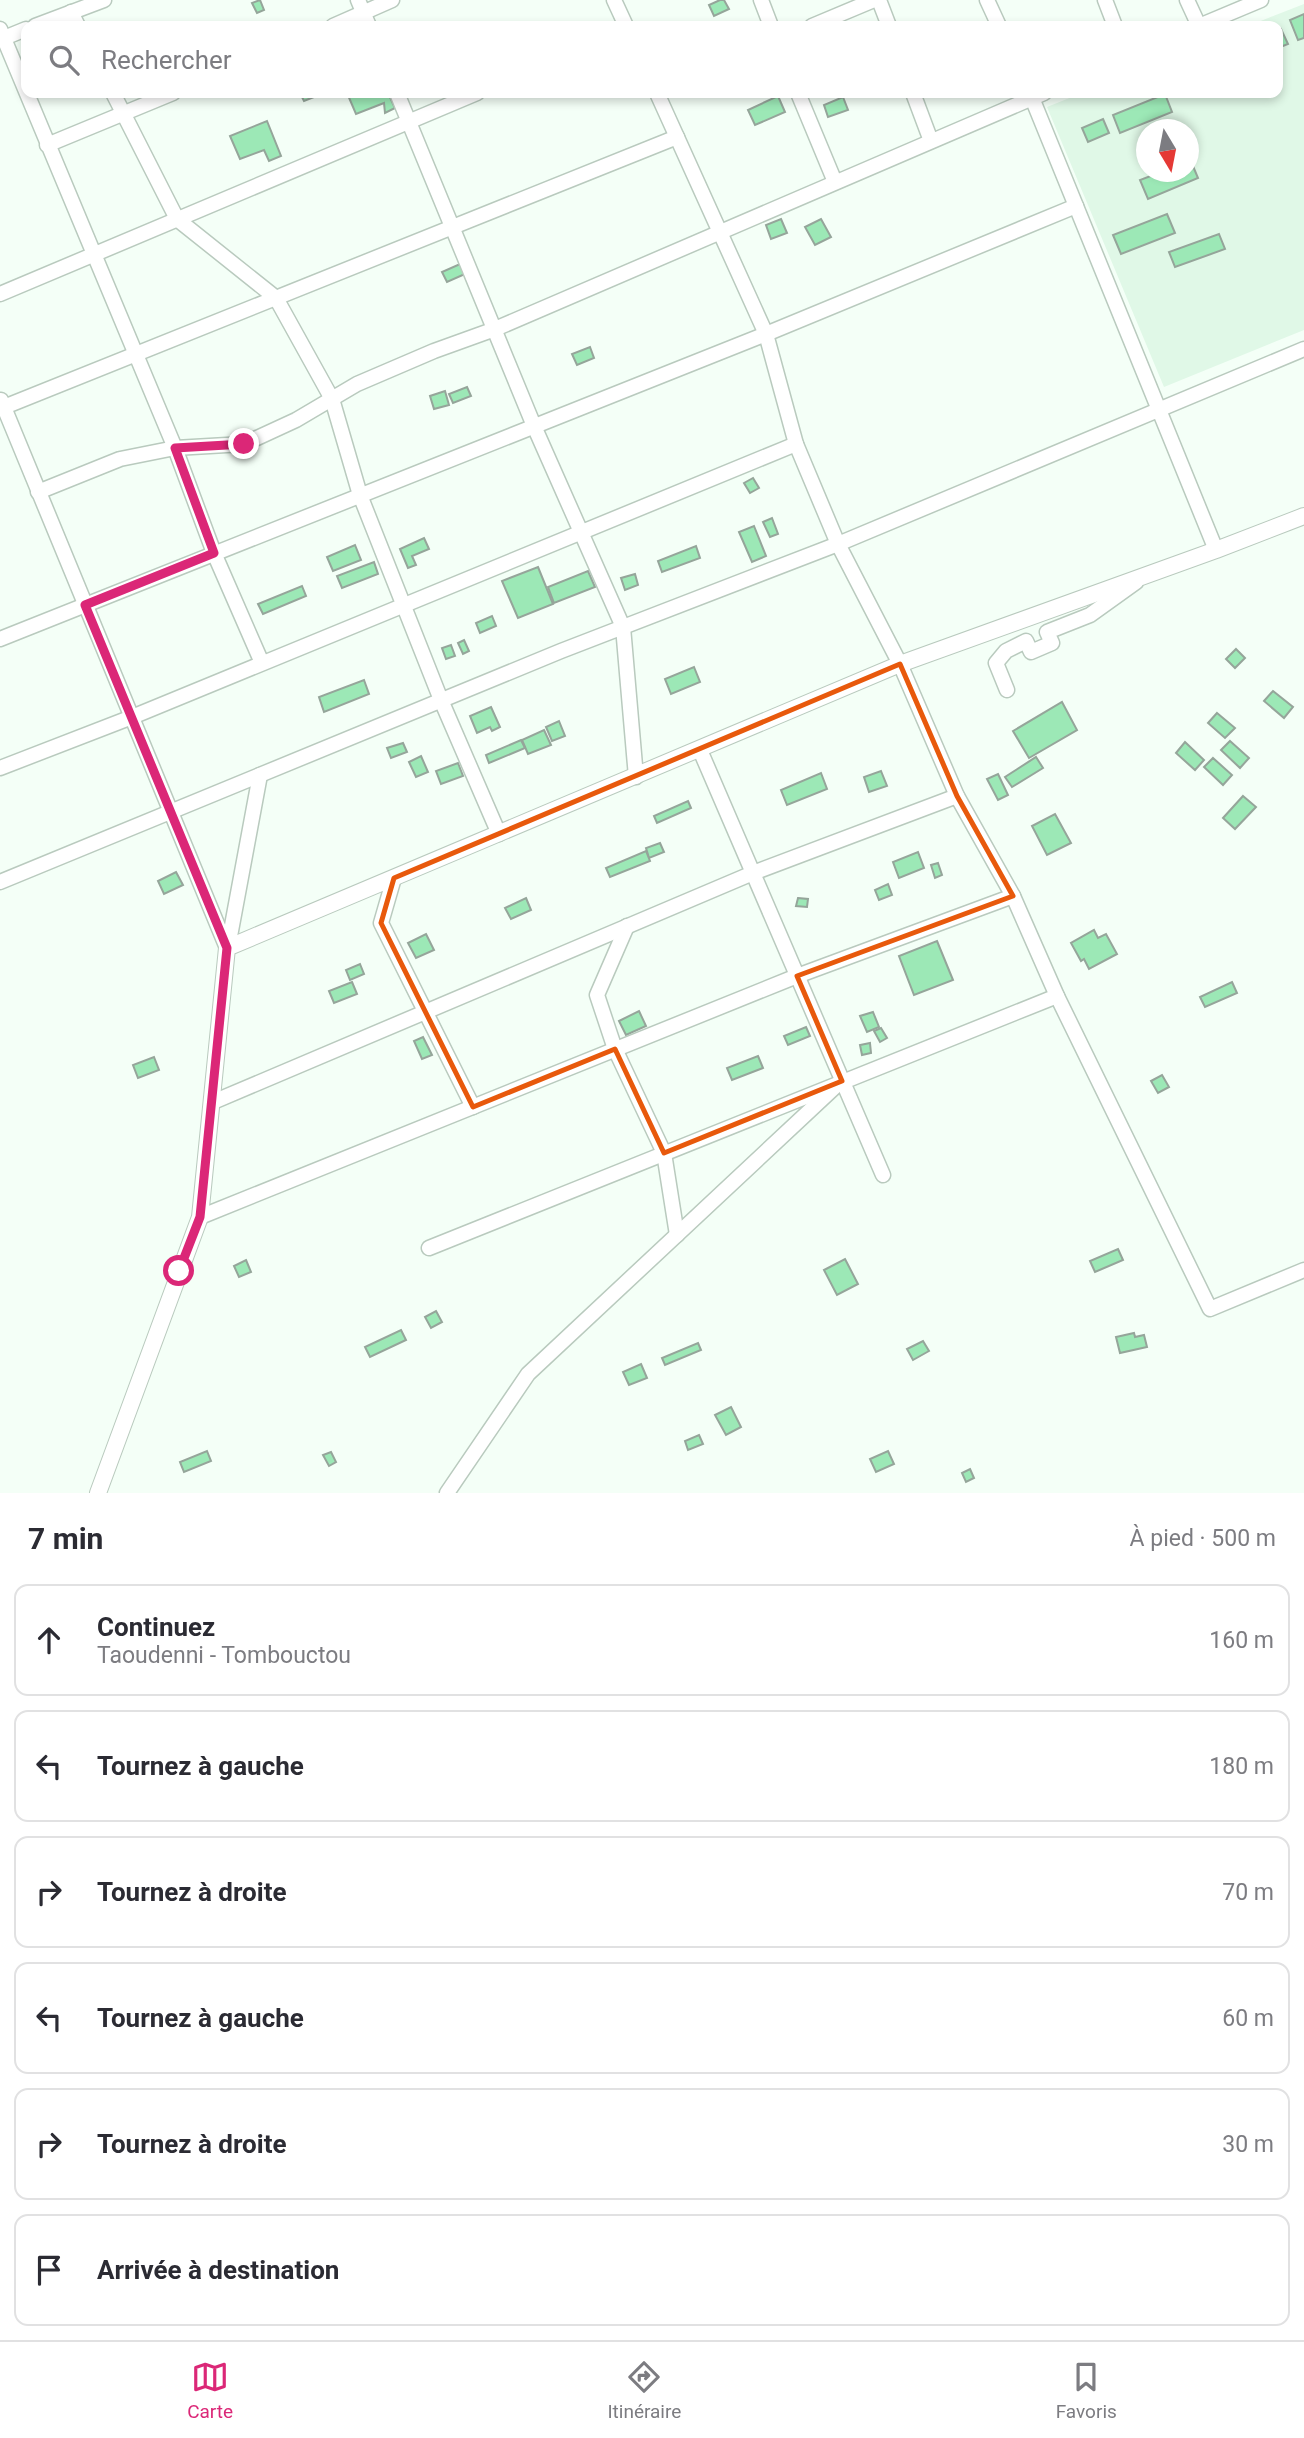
<!DOCTYPE html>
<html lang="fr">
<head>
<meta charset="utf-8">
<style>
  :root { --surface:#fff; --page:#f2f2f3; --text:#2b2b33; --muted:#7c7c81; --line:#e1e1e2; --accent:#db2777 }
  body { margin:0; font-family:Roboto,sans-serif; background:var(--page); color:var(--text) }
  .compass { position:absolute; left:1136px; top:119px; width:63px; height:63px; border-radius:50%; background:var(--surface); box-shadow:0 4px 10px #0003; rotate:170deg }
  .stop { position:absolute; width:21px; height:21px; margin:-16px; border:5px solid #db2777; border-radius:50%; background:#fff }
  .stop.end { background:#db2777; border-color:#fff; box-shadow:0 2px 7px #0008 }
  .list { margin:0; padding:0; list-style:none }
  h2 { display:flex; justify-content:space-between; align-items:center; height:91px; margin:0; padding:0 28px; font-size:30px }
  h2 small { font-size:23px; font-weight:400; color:var(--muted) }
  .list li { display:grid; grid-template-columns:46px 1fr auto; gap:21px; align-items:center; box-sizing:border-box; height:112px; margin:0 14px 14px; padding:0 14px; border:2px solid var(--line); border-radius:14px }
  .list b { display:block; font-size:26px; white-space:nowrap }
  .list p { margin:0; font-size:23px; white-space:nowrap; color:var(--muted) }
  .list em { font-size:23px; font-style:normal; color:var(--muted) }
  .icon { flex:none; width:38px; height:38px; fill:none; stroke:currentColor; stroke-width:2; stroke-linecap:round; stroke-linejoin:round }
  .map { position:relative; flex:none; width:1304px; height:1493px; overflow:hidden }
  .search { position:absolute; background:var(--surface); box-shadow:0 4px 10px #0003; left:21px; right:21px; top:21px; height:77px; display:flex; align-items:center; gap:18px; box-sizing:border-box; padding:0 24px; border-radius:14px; color:var(--muted); font-size:26px }
  .sheet { height:847px; background:var(--surface) }
  nav { display:flex; justify-content:space-around; align-items:center; box-sizing:border-box; height:98px; border-top:2px solid var(--line); background:var(--surface); font-size:19px; color:var(--muted) }
  nav a { display:grid; justify-items:center; gap:4px }
  nav .on { color:var(--accent) }
  .map>svg:first-child { display:block }
  .built { fill:#e0f8e7; fill-rule:evenodd }
  .building { fill:#9ce8b6; stroke:#95a59a; stroke-width:2 }
  .lines { fill:none; stroke-linecap:round; stroke-linejoin:round }
  .minor-casing { stroke:#b9cabe; stroke-width:17 }
  .tertiary-casing { stroke:#b9cabe; stroke-width:18 }
  .minor { stroke:#fff; stroke-width:14 }
  .tertiary { stroke:#fff; stroke-width:16 }
  .route { stroke:#db2777; stroke-width:9 }
  .marked { fill:none; stroke:#e8590c; stroke-width:5; stroke-linejoin:round }
</style>
</head>
<body>
<div class="map">
<svg width="1304" height="1493" viewBox="0 0 1304 1493">
  <rect width="100%" height="100%" fill="#f4fff7"/>
  <!-- built -->
  <path class="built" d="M1304,4V330L1164,387L1047,107L1082,93H1278V26H1248ZM1146,130H1188V172H1146Z"/>
  <!-- building -->
  <g class="building">
    <polygon points="260,0 264,10 257,13 252,3"/>
    <polygon points="720,0 724,0 729,9 714,16 709,5"/>
    <polygon points="1304,14 1304,38 1298,40 1290,20"/>
    <polygon points="1281,29 1288,44 1278,48 1278,30"/>
    <polygon points="300,93 324,93 304,101"/>
    <polygon points="347,93 388,93 395,108 385,113 384,103 356,114"/>
    <polygon points="1165,94 1172,112 1120,133 1113,115"/>
    <polygon points="778,96 785,112 755,125 748,110"/>
    <polygon points="843,97 848,110 828,117 824,105"/>
    <polygon points="1103,119 1109,133 1088,142 1082,128"/>
    <polygon points="267,121 281,156 269,161 264,150 240,159 230,136"/>
    <polygon points="1190,159 1198,178 1148,199 1140,180 1161,172 1188,172"/>
    <polygon points="1167,214 1175,233 1121,254 1113,235"/>
    <polygon points="781,219 787,233 771,239 766,225"/>
    <polygon points="821,219 831,237 815,245 805,227"/>
    <polygon points="1219,234 1225,249 1175,267 1169,252"/>
    <polygon points="460,264 465,274 447,282 442,272"/>
    <polygon points="590,347 594,358 577,365 572,354"/>
    <polygon points="467,387 471,396 453,403 449,394"/>
    <polygon points="445,391 449,405 434,409 430,396"/>
    <polygon points="753,478 759,488 750,493 744,483"/>
    <polygon points="772,518 778,534 770,537 763,522"/>
    <polygon points="754,526 766,556 752,562 739,532"/>
    <polygon points="424,538 429,549 412,556 416,565 408,568 400,549"/>
    <polygon points="355,545 361,560 333,571 327,557"/>
    <polygon points="696,546 700,558 662,572 658,561"/>
    <polygon points="374,562 378,574 342,588 337,576"/>
    <polygon points="538,567 553,604 518,618 502,581"/>
    <polygon points="588,571 595,587 554,603 548,587"/>
    <polygon points="635,574 638,585 625,590 621,578"/>
    <polygon points="302,586 306,596 263,614 258,604"/>
    <polygon points="492,616 496,626 480,633 476,623"/>
    <polygon points="464,640 469,651 463,654 458,643"/>
    <polygon points="451,645 455,656 446,659 442,648"/>
    <polygon points="1236,649 1245,658 1235,668 1226,659"/>
    <polygon points="694,667 700,682 671,694 665,679"/>
    <polygon points="364,680 369,694 324,712 319,697"/>
    <polygon points="1273,691 1293,707 1284,718 1264,701"/>
    <polygon points="1062,702 1077,730 1029,758 1013,731"/>
    <polygon points="491,707 500,727 492,731 490,727 477,733 470,716"/>
    <polygon points="1217,713 1235,728 1225,738 1208,723"/>
    <polygon points="559,721 565,736 552,741 546,727"/>
    <polygon points="544,730 551,745 528,754 522,740"/>
    <polygon points="521,740 525,748 489,763 486,755"/>
    <polygon points="1230,741 1249,758 1240,768 1221,750"/>
    <polygon points="1185,742 1204,760 1195,770 1176,753"/>
    <polygon points="403,743 407,752 391,758 387,748"/>
    <polygon points="421,756 428,772 416,777 409,762"/>
    <polygon points="1036,757 1043,768 1012,787 1005,777"/>
    <polygon points="1213,758 1232,775 1223,785 1204,767"/>
    <polygon points="458,763 463,776 441,784 436,771"/>
    <polygon points="881,771 887,786 869,792 864,777"/>
    <polygon points="821,773 827,789 787,805 781,790"/>
    <polygon points="998,774 1008,795 998,800 987,779"/>
    <polygon points="1243,796 1256,807 1235,829 1223,818"/>
    <polygon points="688,801 691,808 657,823 654,816"/>
    <polygon points="1055,814 1071,843 1047,855 1032,826"/>
    <polygon points="660,843 664,852 649,858 646,848"/>
    <polygon points="646,851 650,861 610,877 606,868"/>
    <polygon points="918,852 924,868 899,878 893,862"/>
    <polygon points="938,863 942,875 935,878 931,865"/>
    <polygon points="176,872 183,885 164,894 158,881"/>
    <polygon points="888,884 892,895 879,900 875,890"/>
    <polygon points="526,898 531,910 511,919 505,908"/>
    <polygon points="798,898 808,899 807,907 796,906"/>
    <polygon points="1094,930 1098,938 1106,934 1117,954 1089,969 1084,959 1081,961 1071,943"/>
    <polygon points="426,934 434,950 416,958 408,943"/>
    <polygon points="937,941 953,980 914,995 899,956"/>
    <polygon points="360,964 364,974 350,980 346,970"/>
    <polygon points="352,982 357,994 334,1003 329,991"/>
    <polygon points="1232,982 1237,993 1205,1007 1200,997"/>
    <polygon points="639,1011 646,1026 626,1035 619,1021"/>
    <polygon points="873,1012 879,1027 867,1032 860,1016"/>
    <polygon points="806,1027 810,1036 788,1045 784,1036"/>
    <polygon points="881,1028 887,1038 880,1042 874,1031"/>
    <polygon points="423,1037 432,1055 422,1059 414,1041"/>
    <polygon points="870,1043 871,1053 862,1055 860,1045"/>
    <polygon points="758,1056 763,1068 732,1080 727,1068"/>
    <polygon points="154,1057 159,1070 138,1078 133,1065"/>
    <polygon points="1162,1075 1169,1087 1158,1093 1151,1081"/>
    <polygon points="1118,1249 1123,1260 1095,1272 1090,1261"/>
    <polygon points="845,1259 858,1284 837,1295 824,1270"/>
    <polygon points="246,1260 251,1272 239,1277 234,1266"/>
    <polygon points="436,1311 442,1322 431,1328 425,1317"/>
    <polygon points="401,1330 406,1340 370,1357 365,1347"/>
    <polygon points="1134,1333 1135,1337 1144,1335 1147,1347 1120,1353 1116,1337"/>
    <polygon points="923,1341 929,1351 913,1360 907,1349"/>
    <polygon points="698,1343 701,1350 665,1365 662,1358"/>
    <polygon points="641,1364 647,1378 629,1385 623,1372"/>
    <polygon points="731,1407 741,1427 726,1435 715,1415"/>
    <polygon points="699,1435 703,1444 688,1450 685,1441"/>
    <polygon points="207,1451 211,1461 184,1472 180,1462"/>
    <polygon points="888,1451 894,1464 876,1472 870,1459"/>
    <polygon points="331,1452 336,1462 329,1466 323,1455"/>
    <polygon points="970,1469 974,1478 966,1482 962,1473"/>
  </g>
  <g class="lines">
    <defs>
      <g id="minor">
        <polyline points="358,0 369,26"/>
        <polyline points="614,0 626,26"/>
        <polyline points="761,0 771,26"/>
        <polyline points="879,0 889,26"/>
        <polyline points="987,0 999,26"/>
        <polyline points="1105,0 1115,26"/>
        <polyline points="1187,0 1199,26"/>
        <polyline points="71,12 78,26"/>
        <polyline points="35,26 104,0"/>
        <polyline points="333,26 392,0"/>
        <polyline points="812,26 874,0"/>
        <polyline points="1199,26 1261,0"/>
        <polyline points="0,29 175,448 214,553 262,663"/>
        <polyline points="4,38 26,29"/>
        <polyline points="113,93 177,219 276,298 332,399 360,495 441,700 499,834"/>
        <polyline points="397,93 534,426 623,627 636,777"/>
        <polyline points="657,93 766,334 796,444 838,544 900,664 957,796 1013,896 1057,996 1210,1309 1304,1270"/>
        <polyline points="798,93 835,182"/>
        <polyline points="913,93 931,141"/>
        <polyline points="1030,93 1216,550"/>
        <polyline points="47,145 173,93"/>
        <polyline points="0,294 477,93"/>
        <polyline points="1,400 227,948"/>
        <polyline points="4,407 677,137"/>
        <polyline points="38,492 120,459 175,448 244,444 296,420 357,384 434,351 495,329 1044,93"/>
        <polyline points="0,639 766,334 1076,206"/>
        <polyline points="1007,690 996,663 1006,651 1026,641 1031,652 1052,643 1047,632 1090,615 1136,582"/>
        <polyline points="700,750 883,1175"/>
        <polyline points="0,768 132,717 796,444"/>
        <polyline points="394,878 381,923 473,1107"/>
        <polyline points="0,882 561,651 838,544 1304,349"/>
        <polyline points="627,926 597,995 615,1049 664,1153 677,1235"/>
        <polyline points="228,947 260,775"/>
        <polyline points="213,1102 753,873 957,796"/>
        <polyline points="200,1217 797,976 1013,896"/>
        <polyline points="429,1248 1057,996"/>
        <polyline points="447,1493 528,1374 836,1086"/>
      </g>
      <polyline id="tertiary" points="98,1493 200,1217 227,948 900,664 1216,550 1304,516"/>
    </defs>
    <!-- minor casing -->
    <use href="#minor" class="minor-casing"/>
    <!-- tertiary casing -->
    <use href="#tertiary" class="tertiary-casing"/>
    <!-- minor -->
    <use href="#minor" class="minor"/>
    <!-- tertiary -->
    <use href="#tertiary" class="tertiary"/>
  </g>
  <g class="lines">
    <!-- route -->
    <polyline class="route" points="179,1271 200,1217 227,948 85,605 214,553 175,448 244,444"/>
  </g>
  <!-- marked area -->
  <path class="marked" d="M900,664L957,796L1013,896L797,976L842,1081L664,1153L615,1049L473,1107L381,923L394,878Z"/>
</svg>
<svg class="compass" viewBox="-18 -18 36 36"><path d="M0-13l5 13h-10z" fill="#e53935"/><path d="M0 13l5-13h-10z" fill="#7c7c81"/></svg>
<div class="stop" style="left:179px;top:1271px"></div>
<div class="stop end" style="left:244px;top:444px"></div>
<div class="search"><svg class="icon" aria-label="search" viewBox="0 0 24 24"><circle cx="10" cy="10" r="6"/><path d="M15 15l6 6"/></svg>Rechercher</div>
</div>
<section class="sheet">
<h2>7 min<small>À pied · 500 m</small></h2>
<ul class="list">
<li><svg class="icon" aria-label="ahead" viewBox="0 0 24 24"><path d="M12 20V5M6 11l6-6 6 6"/></svg><div><b>Continuez</b><p>Taoudenni - Tombouctou</p></div><em>160 m</em></li>
<li><svg class="icon" aria-label="left" viewBox="0 0 24 24"><path d="M17 20v-9H6M10 6l-5 5 5 5"/></svg><div><b>Tournez à gauche</b></div><em>180 m</em></li>
<li><svg class="icon" aria-label="right" viewBox="0 0 24 24"><path d="M7 20v-9h11M14 6l5 5-5 5"/></svg><div><b>Tournez à droite</b></div><em>70 m</em></li>
<li><svg class="icon" aria-label="left" viewBox="0 0 24 24"><path d="M17 20v-9H6M10 6l-5 5 5 5"/></svg><div><b>Tournez à gauche</b></div><em>60 m</em></li>
<li><svg class="icon" aria-label="right" viewBox="0 0 24 24"><path d="M7 20v-9h11M14 6l5 5-5 5"/></svg><div><b>Tournez à droite</b></div><em>30 m</em></li>
<li><svg class="icon" aria-label="arrive" viewBox="0 0 24 24"><path d="M6 21V4h12l-3 4 3 4H6"/></svg><div><b>Arrivée à destination</b></div></li>
</ul>
</section>
<nav>
<a class="on"><svg class="icon" aria-label="map" viewBox="0 0 24 24"><path d="M3 6l6-2 6 2 6-2v14l-6 2-6-2-6 2zM9 4v14M15 6v14"/></svg>Carte</a>
<a><svg class="icon" aria-label="directions" viewBox="0 0 24 24"><path d="M12 3l9 9-9 9-9-9zM9 14v-3h6M13 9l2 2-2 2"/></svg>Itinéraire</a>
<a><svg class="icon" aria-label="saved" viewBox="0 0 24 24"><path d="M7 4h10v16l-5-4-5 4z"/></svg>Favoris</a>
</nav>
</body>
</html>
